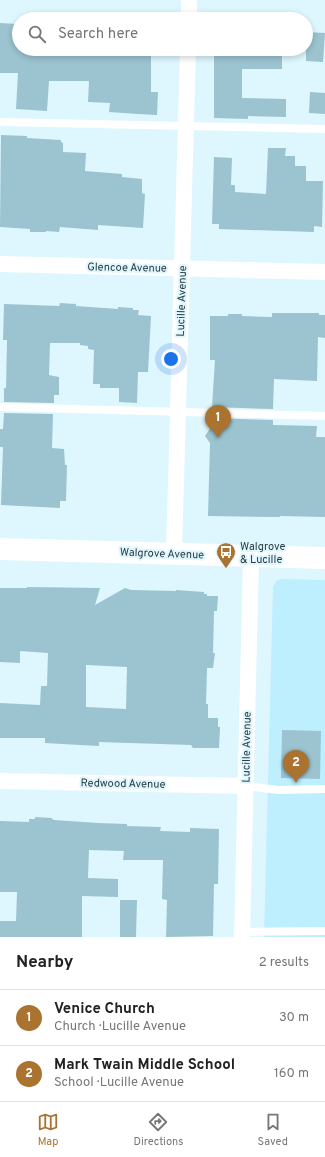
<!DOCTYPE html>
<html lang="en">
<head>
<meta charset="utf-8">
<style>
  :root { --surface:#fff; --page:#f2f2f2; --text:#222; --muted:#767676; --line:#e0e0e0; --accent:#aa732f }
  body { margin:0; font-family:Overpass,sans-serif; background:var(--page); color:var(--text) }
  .you { position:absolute; left:171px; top:359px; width:14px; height:14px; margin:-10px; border:3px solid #fff; border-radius:50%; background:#1a73e8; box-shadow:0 0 0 6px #1a73e833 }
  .badge { display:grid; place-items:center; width:26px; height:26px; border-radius:50%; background:var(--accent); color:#fff; font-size:13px; font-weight:700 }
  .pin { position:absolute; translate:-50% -33px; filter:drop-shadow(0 1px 2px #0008) }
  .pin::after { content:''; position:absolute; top:21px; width:14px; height:12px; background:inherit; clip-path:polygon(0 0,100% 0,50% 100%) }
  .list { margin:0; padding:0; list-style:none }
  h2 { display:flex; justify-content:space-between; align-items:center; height:52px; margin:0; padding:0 16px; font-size:17px }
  h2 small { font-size:13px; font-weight:400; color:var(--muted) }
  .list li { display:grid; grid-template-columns:26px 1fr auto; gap:12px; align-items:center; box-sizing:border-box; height:56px; padding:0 16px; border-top:1px solid var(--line) }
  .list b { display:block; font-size:15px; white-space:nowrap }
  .list p { margin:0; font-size:13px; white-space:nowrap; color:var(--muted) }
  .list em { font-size:13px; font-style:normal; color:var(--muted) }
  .icon { flex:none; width:22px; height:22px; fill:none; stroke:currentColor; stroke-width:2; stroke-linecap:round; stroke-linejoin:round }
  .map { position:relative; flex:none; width:325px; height:937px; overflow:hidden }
  .search { position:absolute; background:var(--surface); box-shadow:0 2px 6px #0003; left:12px; right:12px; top:12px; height:44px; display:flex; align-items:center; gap:10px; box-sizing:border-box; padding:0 14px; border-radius:22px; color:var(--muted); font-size:15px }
  .sheet { height:164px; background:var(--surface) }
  nav { display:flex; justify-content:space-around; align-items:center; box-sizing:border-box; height:56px; border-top:1px solid var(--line); background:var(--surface); font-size:11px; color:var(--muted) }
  nav a { display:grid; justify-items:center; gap:2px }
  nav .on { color:var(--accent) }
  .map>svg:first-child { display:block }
  .built { fill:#bdeffe }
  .building { fill:#9bc4d0; fill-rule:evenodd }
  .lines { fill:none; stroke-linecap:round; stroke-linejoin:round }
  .lane { stroke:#fff; stroke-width:8 }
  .street { stroke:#fff; stroke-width:16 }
  .secondary { stroke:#fff; stroke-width:22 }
  .labels { text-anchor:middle; stroke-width:4; stroke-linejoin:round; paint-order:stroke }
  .street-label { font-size:11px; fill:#2c3c41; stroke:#def6fe }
  .poi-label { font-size:11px; fill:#2c3c41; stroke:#def6fe; text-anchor:start }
</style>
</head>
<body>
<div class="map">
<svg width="325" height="937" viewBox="0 0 325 937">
  <rect width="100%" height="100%" fill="#def6fe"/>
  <!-- built -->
  <polygon class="built" points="284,579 325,580 325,937 264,937 273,587 277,580"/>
  <!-- building -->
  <g class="building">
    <polygon points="0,23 17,24 17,30 19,30 19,49 151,49 151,92 158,92 157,115 138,114 109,112 110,103 88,102 89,81 49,81 47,111 16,109 18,73 0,73"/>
    <polygon points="306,32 325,33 323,62 306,61"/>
    <polygon points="214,49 282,49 282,69 242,69 242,98 286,99 286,117 248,116 248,119 214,118"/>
    <polygon points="310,92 325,93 325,114 309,113"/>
    <polygon points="1,135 27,136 27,138 61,140 61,142 63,143 63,152 86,153 85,171 122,174 122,177 142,179 142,193 145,194 143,228 98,225 98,230 60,227 59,232 46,231 46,232 30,232 30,229 0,227"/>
    <polygon points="268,148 286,148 285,156 295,156 295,166 306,166 306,181 323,181 322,227 314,226 314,232 219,229 219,224 212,224 214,157 232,158 231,185 235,185 235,192 266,194"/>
    <polygon points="60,303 76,304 76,306 118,309 118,307 133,308 133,310 139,310 138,315 151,316 148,372 138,372 137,403 119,402 119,388 100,388 100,384 93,384 94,350 88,349 88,346 80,345 80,343 50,343 49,375 59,377 59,395 54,395 54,403 4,402 4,388 6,388 7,340 3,340 4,304 59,306"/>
    <polygon points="272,313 319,313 319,315 325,315 325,338 318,337 317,381 274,379 273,409 212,407 215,360 210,360 210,316 228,316 228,314 242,314 242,316 272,317"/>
    <polygon points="4,413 53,414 52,448 64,449 65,465 67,465 66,501 60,501 60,508 1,505 3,447 0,447 0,429 3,429"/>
    <polygon points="211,418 273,420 273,425 317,426 316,437 325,437 325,517 280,516 280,517 208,516 210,443 205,436 211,427"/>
    <path d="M27,587L100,588L95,605L125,588L131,590L176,591V590L204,592V594H207V596H218L217,611H214L213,653H215L213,668H207L206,704H208V718H218V727H220L219,748H193L191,745L99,742V746L80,745L45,743V738H0V703L40,705L41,686H47L48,653L20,651V663L0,662V588H27ZM86,665L127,667L126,709L86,707Z"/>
    <polygon points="282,730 321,731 320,779 281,778"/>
    <polygon points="35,817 52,818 52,819 54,820 98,823 127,824 127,826 161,827 160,831 190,832 190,828 219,829 218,884 214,884 213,936 166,937 167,900 162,899 163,860 123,860 124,851 89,850 88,878 118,879 118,897 82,896 82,937 0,937 0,921 16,921 17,892 0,892 0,821 29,822 29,819 35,819"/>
    <polygon points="120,900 137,900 136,937 120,937"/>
  </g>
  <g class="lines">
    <!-- lane -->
    <g class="lane">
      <polyline points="0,122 325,129"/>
      <polyline points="0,407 325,416"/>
      <polyline points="245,786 278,790 325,789"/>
      <polyline points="242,932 325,931"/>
    </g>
    <!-- street -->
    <g class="street">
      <polyline points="189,19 189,0"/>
      <polyline points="0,264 325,272"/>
      <polyline points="174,554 188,49"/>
      <polyline points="0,781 245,786"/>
      <polyline points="242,937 251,556"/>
    </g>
    <!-- secondary -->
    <polyline class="secondary" points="0,549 325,558"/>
  </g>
  <!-- icons -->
  <defs>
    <symbol id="bus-pin" viewBox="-11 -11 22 30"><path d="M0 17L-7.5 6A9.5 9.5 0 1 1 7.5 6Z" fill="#aa732f" stroke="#def6fe"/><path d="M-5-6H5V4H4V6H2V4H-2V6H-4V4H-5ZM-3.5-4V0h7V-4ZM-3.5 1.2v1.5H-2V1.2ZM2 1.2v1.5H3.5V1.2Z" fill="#fff"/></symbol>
  </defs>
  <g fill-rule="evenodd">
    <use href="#bus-pin" x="215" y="541" width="22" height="30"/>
  </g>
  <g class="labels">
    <!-- street labels -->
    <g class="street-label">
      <text transform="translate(127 267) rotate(1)" y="4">Glencoe Avenue</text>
      <text transform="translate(181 301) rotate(-88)" y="4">Lucille Avenue</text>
      <text transform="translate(162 553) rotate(2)" y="4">Walgrove Avenue</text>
      <text transform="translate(246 747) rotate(-89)" y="4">Lucille Avenue</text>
      <text transform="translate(123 783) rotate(1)" y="4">Redwood Avenue</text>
    </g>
    <!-- poi labels -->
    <g class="poi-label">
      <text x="240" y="550">Walgrove<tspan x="240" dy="13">&amp; Lucille</tspan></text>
    </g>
  </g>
</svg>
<div class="you"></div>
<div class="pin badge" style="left:218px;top:438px">1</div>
<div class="pin badge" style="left:296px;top:783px">2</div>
<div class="search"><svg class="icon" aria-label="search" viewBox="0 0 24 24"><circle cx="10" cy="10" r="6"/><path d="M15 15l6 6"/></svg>Search here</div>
</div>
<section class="sheet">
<h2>Nearby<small>2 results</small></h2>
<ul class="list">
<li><span class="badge">1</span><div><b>Venice Church</b><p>Church · Lucille Avenue</p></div><em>30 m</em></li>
<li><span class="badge">2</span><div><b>Mark Twain Middle School</b><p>School · Lucille Avenue</p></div><em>160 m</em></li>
</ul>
</section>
<nav>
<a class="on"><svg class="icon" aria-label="map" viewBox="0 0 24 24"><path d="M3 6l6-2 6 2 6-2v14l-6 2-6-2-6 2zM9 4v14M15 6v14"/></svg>Map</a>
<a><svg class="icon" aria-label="directions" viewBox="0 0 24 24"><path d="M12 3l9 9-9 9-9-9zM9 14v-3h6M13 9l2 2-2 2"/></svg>Directions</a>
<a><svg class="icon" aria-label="saved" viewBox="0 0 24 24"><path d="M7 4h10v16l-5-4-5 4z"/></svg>Saved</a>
</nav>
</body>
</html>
